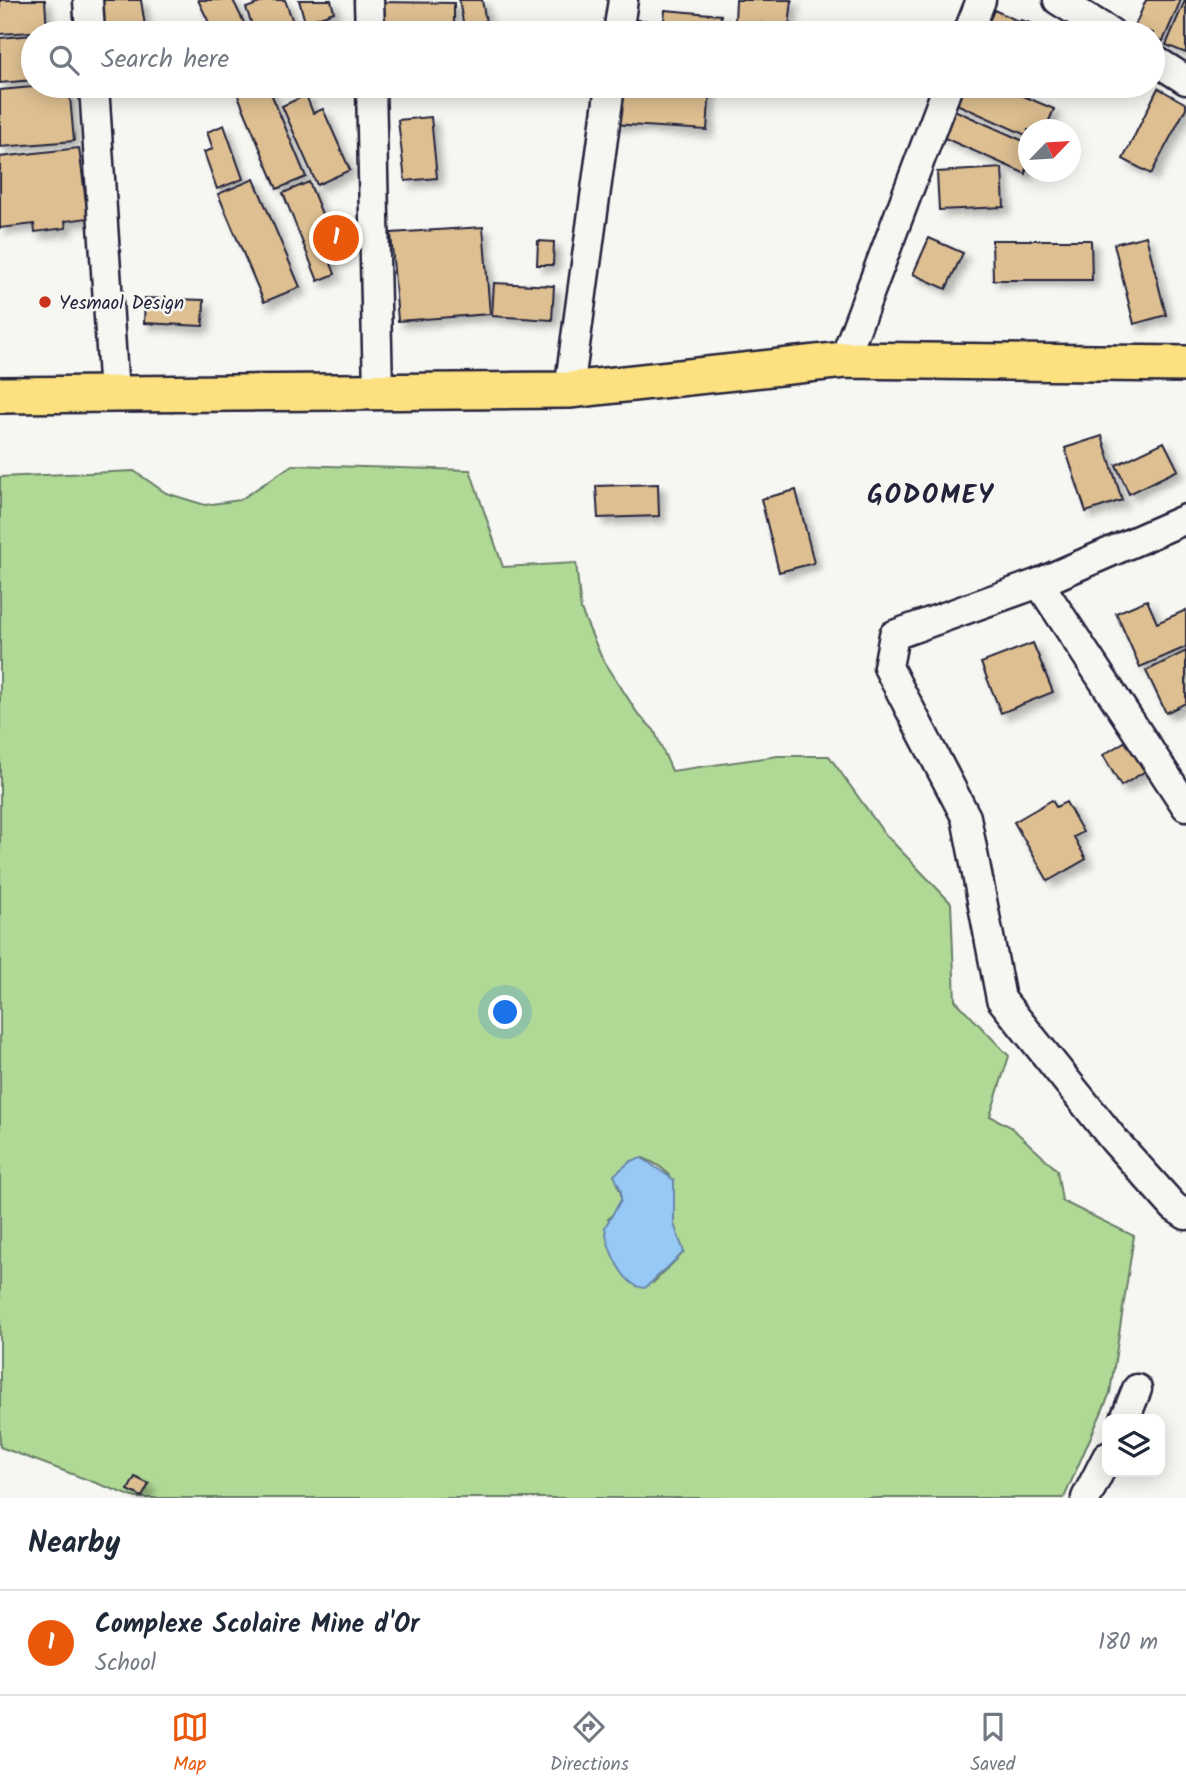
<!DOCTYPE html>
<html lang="en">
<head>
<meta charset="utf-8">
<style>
  :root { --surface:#fff; --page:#f6f6f7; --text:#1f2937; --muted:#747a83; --line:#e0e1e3; --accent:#ea580c }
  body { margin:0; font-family:Kalam,sans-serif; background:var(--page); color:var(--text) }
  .controls { position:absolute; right:21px; bottom:21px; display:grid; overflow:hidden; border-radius:14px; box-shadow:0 4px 18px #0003 }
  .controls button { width:63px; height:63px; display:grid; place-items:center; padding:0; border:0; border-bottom:2px solid var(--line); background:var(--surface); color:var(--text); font:35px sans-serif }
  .compass { position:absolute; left:1018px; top:119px; width:63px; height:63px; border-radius:50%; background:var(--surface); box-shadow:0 4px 18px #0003; rotate:65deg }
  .you { position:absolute; left:506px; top:1013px; width:24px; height:24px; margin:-18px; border:5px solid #fff; border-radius:50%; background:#1a73e8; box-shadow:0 0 0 10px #1a73e833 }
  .badge { display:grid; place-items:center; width:46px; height:46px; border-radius:50%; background:var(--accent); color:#fff; font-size:23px; font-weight:700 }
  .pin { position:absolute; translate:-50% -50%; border:4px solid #fff; box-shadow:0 2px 7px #0006 }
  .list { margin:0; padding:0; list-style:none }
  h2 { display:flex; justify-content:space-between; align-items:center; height:91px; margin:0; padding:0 28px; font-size:30px }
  h2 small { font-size:23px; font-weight:400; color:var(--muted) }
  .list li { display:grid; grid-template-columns:46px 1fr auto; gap:21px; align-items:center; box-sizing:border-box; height:105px; padding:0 28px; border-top:2px solid var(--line) }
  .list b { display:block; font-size:26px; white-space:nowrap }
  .list p { margin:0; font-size:23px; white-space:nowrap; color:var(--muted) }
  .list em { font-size:23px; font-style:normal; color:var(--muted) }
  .icon { flex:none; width:38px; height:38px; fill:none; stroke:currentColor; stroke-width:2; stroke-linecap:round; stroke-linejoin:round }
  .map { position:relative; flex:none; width:1186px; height:1498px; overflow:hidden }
  .search { position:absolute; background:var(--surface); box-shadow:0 4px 18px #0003; left:21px; right:21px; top:21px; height:77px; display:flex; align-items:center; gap:18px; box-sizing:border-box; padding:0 24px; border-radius:38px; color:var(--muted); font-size:26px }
  .sheet { height:196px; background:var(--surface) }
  nav { display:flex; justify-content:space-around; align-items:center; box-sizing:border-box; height:98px; border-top:2px solid var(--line); background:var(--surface); font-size:19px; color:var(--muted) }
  nav a { display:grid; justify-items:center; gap:4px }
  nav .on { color:var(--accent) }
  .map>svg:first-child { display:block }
  .green { fill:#b0d996; stroke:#697e68; stroke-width:2; fill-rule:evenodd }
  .water { fill:#97c9f4; stroke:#6886aa; stroke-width:2 }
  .building { fill:#debf91; stroke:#22223b; stroke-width:2; filter:url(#shadow) }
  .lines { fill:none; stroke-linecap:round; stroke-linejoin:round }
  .minor-casing { stroke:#22223b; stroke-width:33 }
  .major-casing { stroke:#22223b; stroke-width:40 }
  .minor { stroke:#f6f6f2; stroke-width:28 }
  .major { stroke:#fde080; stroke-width:35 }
  .poi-dot { fill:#c8321e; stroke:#f6f6f2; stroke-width:2.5 }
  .labels { text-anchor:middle; stroke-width:5; stroke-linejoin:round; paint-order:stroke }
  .poi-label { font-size:19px; fill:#22223b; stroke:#f6f6f2; text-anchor:start }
  .district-label { font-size:26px; font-weight:bold; letter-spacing:2px; fill:#22223b; stroke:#f6f6f2 }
</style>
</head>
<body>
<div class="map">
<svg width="1186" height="1498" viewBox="0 0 1186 1498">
  <defs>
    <filter id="shadow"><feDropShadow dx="6" dy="6" stdDeviation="3.5" flood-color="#0004"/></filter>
  </defs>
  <rect width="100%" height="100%" fill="#f6f6f2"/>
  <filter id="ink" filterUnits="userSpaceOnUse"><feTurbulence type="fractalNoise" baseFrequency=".0143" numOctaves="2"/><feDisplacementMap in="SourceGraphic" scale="14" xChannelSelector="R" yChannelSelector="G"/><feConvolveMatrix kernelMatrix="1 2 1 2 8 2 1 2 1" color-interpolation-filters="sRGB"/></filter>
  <g filter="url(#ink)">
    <!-- green -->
    <path class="green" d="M292,465L470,470L503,567L576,563L581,610L601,656L638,714L654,730L672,771L778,756H829L884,833L951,903L955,1000L1009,1056L990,1116L1011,1127L1057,1170L1062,1201L1134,1236L1110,1393L1064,1498H136L0,1447V477L134,471L166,493L205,505L240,500ZM643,1158C686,1176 669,1190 674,1226C676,1235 681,1243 684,1252L653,1283L608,1219C619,1209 626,1198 617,1185Z"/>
    <!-- water -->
    <path class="water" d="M642,1158L674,1180V1224L684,1252L645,1288C622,1287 607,1247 605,1227L621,1200V1191L614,1175L631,1161Z"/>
    <!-- building -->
    <g class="building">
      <polygon points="0,0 45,0 47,31 0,34"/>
      <polygon points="93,0 141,0 145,26 125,27 126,33 95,33"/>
      <polygon points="198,0 233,0 249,33 214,33"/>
      <polygon points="268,0 285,0 297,33 255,33 246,8"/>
      <polygon points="299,0 331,0 334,12 305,22"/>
      <polygon points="459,0 482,0 488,33 465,33"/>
      <polygon points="736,0 792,0 789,26 735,21"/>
      <polygon points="1146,0 1181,0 1163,41 1153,37 1153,33 1134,28"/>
      <polygon points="1185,0 1186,0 1186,53 1166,45"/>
      <polygon points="376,2 454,3 454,33 376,33"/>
      <polygon points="665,10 721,15 720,33 625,33 626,19 664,22"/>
      <polygon points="994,10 1018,21 1013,33 983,33"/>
      <polygon points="1021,20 1051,30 1050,33 1016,33"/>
      <polygon points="33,35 33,80 0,83 0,38"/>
      <polygon points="44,86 69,86 74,141 0,147 0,90"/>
      <polygon points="234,86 268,86 306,177 277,189"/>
      <polygon points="615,86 710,86 707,130 613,124"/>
      <polygon points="959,86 1000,86 1054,109 1045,130 1028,130 1028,136 952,102"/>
      <polygon points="1158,88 1186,104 1186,108 1151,174 1123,159"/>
      <polygon points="306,95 313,113 323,109 350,170 317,185 282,106"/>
      <polygon points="952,109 1028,143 1026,174 940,136"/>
      <polygon points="431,117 437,178 405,181 398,120"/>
      <polygon points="224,125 243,179 217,189 204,152 213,149 207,132"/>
      <polygon points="79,148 88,218 65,221 66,228 35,232 34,224 0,228 0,157"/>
      <polygon points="1002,168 1004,207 939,210 937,172"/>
      <polygon points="254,179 300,287 264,302 218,194"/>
      <polygon points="309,182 337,251 328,255 335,274 318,281 283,193"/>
      <polygon points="483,227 490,314 398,321 391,233"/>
      <polygon points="1146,236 1166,315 1134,324 1114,244"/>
      <polygon points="929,238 963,253 946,289 913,274"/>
      <polygon points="992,240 1091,240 1092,280 993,280"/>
      <polygon points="538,241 554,242 553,265 537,265"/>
      <polygon points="494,283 554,286 552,320 492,316"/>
      <polygon points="145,298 204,300 203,326 144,323"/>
      <polygon points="1102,436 1122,500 1086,512 1065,448"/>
      <polygon points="1164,442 1178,470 1129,494 1116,465"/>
      <polygon points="658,484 659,516 598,518 596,486"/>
      <polygon points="796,490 814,563 779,572 761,499"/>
      <polygon points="1147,600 1157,623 1186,610 1186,647 1140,667 1116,613"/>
      <polygon points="1033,643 1053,692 1001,713 981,663"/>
      <polygon points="1186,651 1186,703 1166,713 1146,671"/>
      <polygon points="1147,728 1165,759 1121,786 1103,755"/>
      <polygon points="1052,800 1056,807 1066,802 1083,832 1074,837 1086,859 1048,881 1014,822"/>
      <polygon points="135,1477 149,1484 142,1497 128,1490"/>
    </g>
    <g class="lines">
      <defs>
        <g id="minor">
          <polyline points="88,0 90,33"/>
          <polyline points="369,0 370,33"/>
          <polyline points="1058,0 1111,33"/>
          <polyline points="618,33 623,0"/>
          <polyline points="968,33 981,0"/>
          <polyline points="1153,59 1186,80"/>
          <polyline points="94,86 114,394"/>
          <polyline points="371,86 378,390"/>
          <polyline points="844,360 948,86"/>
          <polyline points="569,390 610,86"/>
          <polyline points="1186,519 1039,583 894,635 888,667 966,817 1001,999 1114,1140 1174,1207 1186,1215"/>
          <polyline points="1039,583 1186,806"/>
          <polyline points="1125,1419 1137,1389"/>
          <polyline points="1086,1498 1107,1457"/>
        </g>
        <polyline id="major" points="0,395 569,390 844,360 1186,364"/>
      </defs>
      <!-- minor casing -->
      <use href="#minor" class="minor-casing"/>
      <!-- major casing -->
      <use href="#major" class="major-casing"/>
      <!-- minor -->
      <use href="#minor" class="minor"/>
      <!-- major -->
      <use href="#major" class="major"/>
    </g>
  </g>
  <!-- markers -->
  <circle class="poi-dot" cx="45" cy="302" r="7"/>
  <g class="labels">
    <!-- poi labels -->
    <g class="poi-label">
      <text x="59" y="309">Yesmaol Design</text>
    </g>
    <!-- district labels -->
    <g class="district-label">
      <text x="931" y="503">GODOMEY</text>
    </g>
  </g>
</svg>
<div class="controls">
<button><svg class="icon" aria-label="layers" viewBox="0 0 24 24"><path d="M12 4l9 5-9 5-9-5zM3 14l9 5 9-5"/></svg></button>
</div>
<svg class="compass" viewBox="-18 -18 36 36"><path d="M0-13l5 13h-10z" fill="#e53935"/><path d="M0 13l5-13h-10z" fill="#747a83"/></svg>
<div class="you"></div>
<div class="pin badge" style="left:336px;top:238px">1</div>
<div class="search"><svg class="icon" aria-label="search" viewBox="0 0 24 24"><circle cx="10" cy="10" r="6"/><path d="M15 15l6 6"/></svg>Search here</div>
</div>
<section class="sheet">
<h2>Nearby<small></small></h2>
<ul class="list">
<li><span class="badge">1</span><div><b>Complexe Scolaire Mine d'Or</b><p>School</p></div><em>180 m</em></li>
</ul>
</section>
<nav>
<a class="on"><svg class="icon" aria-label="map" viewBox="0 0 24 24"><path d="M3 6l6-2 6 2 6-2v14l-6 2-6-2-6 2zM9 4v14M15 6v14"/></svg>Map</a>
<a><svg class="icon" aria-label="directions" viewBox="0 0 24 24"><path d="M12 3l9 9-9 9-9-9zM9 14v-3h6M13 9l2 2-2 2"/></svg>Directions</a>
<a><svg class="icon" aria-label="saved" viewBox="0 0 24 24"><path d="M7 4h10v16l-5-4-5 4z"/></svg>Saved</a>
</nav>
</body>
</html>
